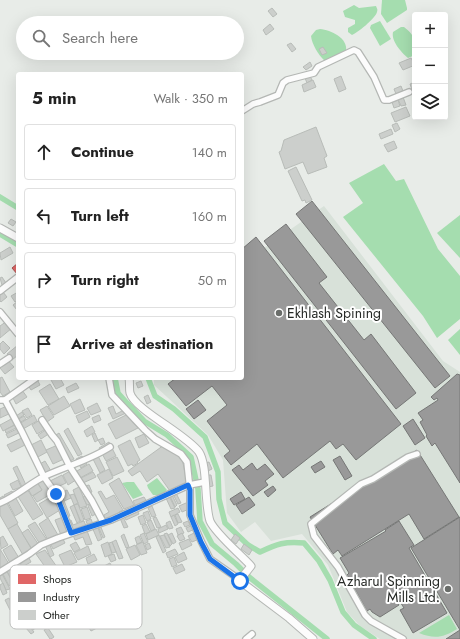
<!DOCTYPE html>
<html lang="en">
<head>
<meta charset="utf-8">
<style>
  :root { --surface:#fff; --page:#f6f6f6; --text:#222; --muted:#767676; --line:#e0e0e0 }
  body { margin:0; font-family:Jost,sans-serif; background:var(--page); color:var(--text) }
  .controls { position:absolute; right:12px; top:12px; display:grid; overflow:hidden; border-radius:4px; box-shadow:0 4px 16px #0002 }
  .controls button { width:36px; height:36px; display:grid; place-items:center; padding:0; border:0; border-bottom:1px solid var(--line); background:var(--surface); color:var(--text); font:20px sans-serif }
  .stop { position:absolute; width:12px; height:12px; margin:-9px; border:3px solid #1a73e8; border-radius:50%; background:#fff }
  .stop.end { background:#1a73e8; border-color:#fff; box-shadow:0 1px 4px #0008 }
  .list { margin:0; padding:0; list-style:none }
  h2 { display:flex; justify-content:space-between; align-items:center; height:52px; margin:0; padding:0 16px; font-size:17px }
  h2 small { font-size:13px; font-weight:400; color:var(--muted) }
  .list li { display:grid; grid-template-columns:26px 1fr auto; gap:12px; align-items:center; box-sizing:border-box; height:56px; margin:0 8px 8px; padding:0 8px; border:1px solid var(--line); border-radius:4px }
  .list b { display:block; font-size:15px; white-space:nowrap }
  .list em { font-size:13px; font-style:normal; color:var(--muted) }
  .icon { flex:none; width:22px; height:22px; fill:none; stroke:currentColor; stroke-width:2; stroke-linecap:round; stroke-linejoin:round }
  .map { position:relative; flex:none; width:460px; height:639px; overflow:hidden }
  .search { position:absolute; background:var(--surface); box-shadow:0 4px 16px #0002; left:16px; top:16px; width:228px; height:44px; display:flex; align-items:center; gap:10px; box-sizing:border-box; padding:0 14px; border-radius:22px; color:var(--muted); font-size:15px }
  .panel { position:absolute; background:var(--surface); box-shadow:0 4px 16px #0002; left:16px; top:72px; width:228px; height:308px; border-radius:4px }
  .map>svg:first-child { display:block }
  .built { fill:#d8e1d9 }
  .water { fill:#a5ddaf }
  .shops { fill:#e06666; stroke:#a85453 }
  .industry { fill:#999; stroke:#767776 }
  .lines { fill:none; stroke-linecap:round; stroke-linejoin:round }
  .canal { stroke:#a5ddaf; stroke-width:5.5 }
  .building { fill:#cccfcc; stroke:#b8bcb8 }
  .street-casing { stroke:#b4b7b4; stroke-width:8 }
  .secondary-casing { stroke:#b4b7b4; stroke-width:9 }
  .street { stroke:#fcfcfc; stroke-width:5.5 }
  .secondary { stroke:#fcfcfc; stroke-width:7 }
  .route { stroke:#1a73e8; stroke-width:5 }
  .poi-dot { fill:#6a6d6a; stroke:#fff; stroke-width:1.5 }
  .labels { text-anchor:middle; stroke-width:4; stroke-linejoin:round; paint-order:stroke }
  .poi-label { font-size:14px; fill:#262926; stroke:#fff; text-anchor:start }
  .key { fill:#fff; stroke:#bebfbe; stroke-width:1 }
  .key-label { font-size:11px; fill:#262926 }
</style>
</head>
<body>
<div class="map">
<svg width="460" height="639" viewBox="0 0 460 639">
  <rect width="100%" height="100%" fill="#e8ece8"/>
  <!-- built -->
  <polygon class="built" points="324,206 443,361 460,372 460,639 380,639 360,626 347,612 328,565 302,534 271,541 255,522 241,532 227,513 223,460 208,435 154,385 154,378 242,378 261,250"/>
  <!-- water -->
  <g class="water">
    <polygon points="382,0 405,0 407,8 407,10 387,23 381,14"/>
    <path d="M354,5L359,8L376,6C377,9 378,9 377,12C375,19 357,33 352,35L348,32V28L355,24V20L345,17L343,11Z"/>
    <polygon points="380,21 391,39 380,46 370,28 371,25"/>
    <path d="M401,27H404C416,36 415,41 415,55L408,58C401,52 391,41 393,32Z"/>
    <path d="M320,29C331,30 348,38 346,51L325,61C318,55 312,44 311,36L316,30Z"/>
    <polygon points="384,164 396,181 404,179 438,249 460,276 460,319 437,338 423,316 343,217 363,203 349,183"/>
    <polygon points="460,215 460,258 437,233"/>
    <polygon points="460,329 460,355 448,340"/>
    <polygon points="157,478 167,490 161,495 153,495 148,488 147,485"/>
    <polygon points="127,482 134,482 143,495 133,499 122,483"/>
    <path d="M449,615L457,629C443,638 434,639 419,633Z"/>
  </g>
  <!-- shops -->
  <polygon class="shops" points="18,263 18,275 12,268"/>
  <!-- industry -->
  <g class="industry">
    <polygon points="312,201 450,376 435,388 296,214"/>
    <polygon points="286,224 327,277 319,283 364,340 371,334 416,393 396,409 264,241"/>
    <polygon points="256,237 401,424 356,460 343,444 336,449 330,441 283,478 257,444 231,465 224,456 230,451 207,421 227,405 212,386 186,406 168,384 176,378 242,378 242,249"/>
    <polygon points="457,374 460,375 460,483 435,443 432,446 426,436 427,435 420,422 423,420 418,413 438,400 437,398 434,400 431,397"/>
    <polygon points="198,400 206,410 194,419 186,409"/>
    <polygon points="413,419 425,438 415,445 403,426"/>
    <polygon points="417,450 459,517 424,539 409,514 342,556 338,550 333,554 310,517"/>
    <polygon points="340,456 352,476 345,480 333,460"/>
    <polygon points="321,461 325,467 315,473 311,467"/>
    <polygon points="252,463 257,470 265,464 274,474 265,481 268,485 253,496 232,470 239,465 243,470"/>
    <polygon points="273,486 276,490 268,497 264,492"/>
    <polygon points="241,492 245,499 234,505 230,499"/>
    <polygon points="249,497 255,505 242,514 236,505"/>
    <polygon points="460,517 460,630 411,548"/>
    <polygon points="399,521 414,545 409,548 447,613 413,633 400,610 404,608 397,597 395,599 399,605 380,617 372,612 370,609 367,611 347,575 349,573 340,558 386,531 385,530"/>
    <polygon points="460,630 460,639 446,639"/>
  </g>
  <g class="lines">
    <!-- canal -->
    <g class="canal">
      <polyline points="0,197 18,208"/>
      <polyline points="0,234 18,245"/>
      <polyline points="115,378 118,393 127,403 144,421 167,435 191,457 198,489 200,521 212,544 236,564 249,577 327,639"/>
      <path d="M148,378L155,396L174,409L205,437L218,472L219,499L225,523L248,545L260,552C277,544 285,541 304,543L319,561L330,580L343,612L354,625L374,639"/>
    </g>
  </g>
  <!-- building -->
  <g class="building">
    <polygon points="272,8 277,14 273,17 268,11"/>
    <polygon points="270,24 274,29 266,35 263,30"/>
    <polygon points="291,43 296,49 292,52 287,45"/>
    <polygon points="323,47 327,53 322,55 319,49"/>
    <polygon points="411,58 415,65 403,70 399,63"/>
    <polygon points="310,62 312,66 306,70 303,67"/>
    <polygon points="310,76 312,80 307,83 305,78"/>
    <polygon points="341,76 346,89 339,92 334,79"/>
    <polygon points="313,80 316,87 304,92 302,85"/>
    <polygon points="415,82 415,89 412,90 410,84"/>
    <polygon points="401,86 403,91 396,94 394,89"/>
    <polygon points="403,97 406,105 401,106 398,99"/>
    <polygon points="398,100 400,106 394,108 392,102"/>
    <polygon points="406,107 410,116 395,122 391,113"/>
    <polygon points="397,123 400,129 395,132 392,125"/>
    <polygon points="316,127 327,156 324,158 327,167 308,174 303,162 285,169 279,152 281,151 284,140"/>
    <polygon points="391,129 393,134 381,139 379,134"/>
    <polygon points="394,141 397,148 388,152 384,145"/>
    <polygon points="296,167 312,200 306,203 305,200 302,201 288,171"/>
    <polygon points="11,219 16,222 13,226 8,223"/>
    <polygon points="10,247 13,253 1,260 0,253"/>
    <polygon points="2,277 6,283 2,285 0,278"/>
    <polygon points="3,292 7,297 1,302 0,301 0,295"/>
    <polygon points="18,292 18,300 15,302 11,296"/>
    <polygon points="18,301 18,309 17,310 13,305"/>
    <polygon points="7,321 12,328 0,338 0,326"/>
    <polygon points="3,341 10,348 4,354 0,349 0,344"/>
    <polygon points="18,345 18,355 12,360 7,354"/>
    <polygon points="5,357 14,367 5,374 0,368 0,361"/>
    <polygon points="2,377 10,392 3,396 0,392 0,378"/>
    <polygon points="54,378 60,378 64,385 56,389 51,380"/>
    <polygon points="37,379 40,385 31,390 28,385"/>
    <polygon points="141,381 143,386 138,388 136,383"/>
    <polygon points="76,383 79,388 68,393 66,388"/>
    <polygon points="50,384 59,399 48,405 39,391"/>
    <polygon points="22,390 27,397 16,404 12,396"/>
    <polygon points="148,395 151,402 147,404 144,397"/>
    <polygon points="64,396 70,406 54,415 48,406"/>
    <polygon points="80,399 85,410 75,414 70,404"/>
    <polygon points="97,403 101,411 91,415 87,408"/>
    <polygon points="7,406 11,413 0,418 0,409"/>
    <polygon points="47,406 54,417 47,422 40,410"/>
    <polygon points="113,406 116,414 124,410 126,413 113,419 108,408"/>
    <polygon points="28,408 32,415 27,418 22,411"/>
    <polygon points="87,411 90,417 79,423 76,416"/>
    <polygon points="22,412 24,415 18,419 16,416"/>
    <polygon points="34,415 37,421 23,429 19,424"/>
    <polygon points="99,415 101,420 94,423 92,418"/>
    <polygon points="126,415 138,428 116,439 108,424"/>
    <polygon points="24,416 26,419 19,423 17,420"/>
    <polygon points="13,418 16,424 3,431 0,425"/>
    <polygon points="43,418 49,427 37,434 32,425"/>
    <polygon points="17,424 18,427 6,433 5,430"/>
    <polygon points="92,426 95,432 87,437 84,431"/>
    <polygon points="50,427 53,431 41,439 38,435"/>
    <polygon points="19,428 21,432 8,438 6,434"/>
    <polygon points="68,428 82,454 78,456 64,431"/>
    <polygon points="59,433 74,459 70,461 56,435"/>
    <polygon points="95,433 98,440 95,442 92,435"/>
    <polygon points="144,434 149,443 139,448 135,438"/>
    <polygon points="24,437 27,444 11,452 7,445"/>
    <polygon points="103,438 105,443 101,445 98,440"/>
    <polygon points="41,440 47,452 36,458 29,446"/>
    <polygon points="130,440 140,460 137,462 138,463 133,466 132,464 128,466 118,446"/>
    <polygon points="109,442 116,456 106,461 99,448"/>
    <polygon points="60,444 66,458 53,464 46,450"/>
    <polygon points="164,445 182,458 187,483 170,491 158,474 147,482 140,471 132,476 128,471"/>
    <polygon points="97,454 105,470 100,473 92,457"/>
    <polygon points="82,456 87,464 81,468 76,459"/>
    <polygon points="117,457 124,471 113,476 106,462"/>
    <polygon points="45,461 51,471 45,474 40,464"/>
    <polygon points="209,462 212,469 208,471 205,463"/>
    <polygon points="89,464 93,471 80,478 77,471"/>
    <polygon points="17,466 26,485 22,487 13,468"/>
    <polygon points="74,469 79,478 68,485 63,475"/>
    <polygon points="109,469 113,478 102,484 97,475"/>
    <polygon points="93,472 96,477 83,483 81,478"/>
    <polygon points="62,475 66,483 53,489 50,481"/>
    <polygon points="206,475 211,475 213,486 208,487"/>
    <polygon points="43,477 53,493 37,502 33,496 42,490 36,480"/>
    <polygon points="119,478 134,505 124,509 109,484"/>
    <polygon points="18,480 21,487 13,490 10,484"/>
    <polygon points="36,481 42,490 32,496 27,487"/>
    <polygon points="89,485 92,492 88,494 85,486"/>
    <polygon points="79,487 87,506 80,508 73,490"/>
    <polygon points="27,489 43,514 33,520 17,495"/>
    <polygon points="67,490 71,498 64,501 61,493"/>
    <polygon points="12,491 23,511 15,516 4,495"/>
    <polygon points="101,491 106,499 114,495 123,510 119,512 120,515 105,520 104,515 109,512 98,492"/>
    <polygon points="61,493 70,516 66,517 57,495"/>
    <polygon points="176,493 181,503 178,504 173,494"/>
    <polygon points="74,494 78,503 74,505 70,495"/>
    <polygon points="89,494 93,503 87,505 83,497"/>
    <polygon points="172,495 177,505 175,507 170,496"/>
    <polygon points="3,496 18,523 8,529 0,515 0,498"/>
    <polygon points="169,496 175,508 171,509 166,498"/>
    <polygon points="51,497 60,510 47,518 39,504"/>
    <polygon points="144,497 147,502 136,507 133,501"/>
    <polygon points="94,503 98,513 92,516 88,506"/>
    <polygon points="186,503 189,509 182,512 179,506"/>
    <polygon points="78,504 84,520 81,522 74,505"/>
    <polygon points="74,505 80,521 77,523 70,507"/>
    <polygon points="152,506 156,516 152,517 148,508"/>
    <polygon points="87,507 91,518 85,520 81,509"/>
    <polygon points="178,508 180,512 171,517 169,512"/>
    <polygon points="137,510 139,514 126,520 124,516"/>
    <polygon points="148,511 151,519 147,521 143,513"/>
    <polygon points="178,514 182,522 178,523 175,515"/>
    <polygon points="143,515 146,523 141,525 138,517"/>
    <polygon points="174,515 178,524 175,526 171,517"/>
    <polygon points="63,517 69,531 61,535 55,520"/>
    <polygon points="123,517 128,527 124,528 120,518"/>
    <polygon points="156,517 161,527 157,528 153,518"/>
    <polygon points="48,518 58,535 48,540 39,524"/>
    <polygon points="91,519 93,524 88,526 86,521"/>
    <polygon points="71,520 73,525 84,521 86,526 72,531 68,521"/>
    <polygon points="151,520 155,529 151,531 147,522"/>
    <polygon points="170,521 173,528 169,529 166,523"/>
    <polygon points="188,521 190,525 185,527 183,523"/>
    <polygon points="35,522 47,540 40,544 28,526"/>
    <polygon points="17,524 32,550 23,555 8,529"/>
    <polygon points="146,524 150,532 145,534 142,526"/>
    <polygon points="97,525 102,539 98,541 92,527"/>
    <polygon points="100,525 105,537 103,538 98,526"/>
    <polygon points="166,525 168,529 159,533 158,529"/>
    <polygon points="193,525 195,529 188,532 186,528"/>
    <polygon points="181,527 184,533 178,535 176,529"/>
    <polygon points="86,528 92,544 86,545 83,537 75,540 72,533"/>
    <polygon points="28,529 39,545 32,549 22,533"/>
    <polygon points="156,529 159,535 148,540 146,534"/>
    <polygon points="196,532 199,539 192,542 188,536"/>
    <polygon points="144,533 148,542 144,544 140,535"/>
    <polygon points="167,533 172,544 170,546 164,534"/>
    <polygon points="172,533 176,542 173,544 168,535"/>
    <polygon points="182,533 185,539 180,541 177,536"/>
    <polygon points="124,534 129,547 126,548 121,536"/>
    <polygon points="235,534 240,538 236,544 231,540"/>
    <polygon points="159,535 166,551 163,553 156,537"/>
    <polygon points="164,535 170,547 166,548 160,536"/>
    <polygon points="3,536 8,545 1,549 0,538"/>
    <polygon points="139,536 142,542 137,544 135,538"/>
    <polygon points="62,537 65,543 53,549 50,543"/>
    <polygon points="189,539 192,545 182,550 179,543"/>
    <polygon points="116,540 123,558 119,559 112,542"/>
    <polygon points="76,542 80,549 74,552 70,545"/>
    <polygon points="108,542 112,554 105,557 101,545"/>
    <polygon points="112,542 116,552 112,553 109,543"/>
    <polygon points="143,542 147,553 141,555 136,545"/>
    <polygon points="49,543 54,555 50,557 45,545"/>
    <polygon points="149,543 151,548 147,550 145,545"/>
    <polygon points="244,544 252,550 249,555 241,549"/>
    <polygon points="11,545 19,558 10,563 3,550"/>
    <polygon points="135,545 140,555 131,560 126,549"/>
    <polygon points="88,546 91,554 78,560 74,553"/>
    <polygon points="0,549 9,564 1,569 0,567"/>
    <polygon points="175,549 178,554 168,558 166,553"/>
    <polygon points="45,550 62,574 53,578 36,554"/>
    <polygon points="71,550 77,562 65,567 59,555"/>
    <polygon points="184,552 187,559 178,563 175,557"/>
    <polygon points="94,554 97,560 88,564 86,558"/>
    <polygon points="114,554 116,560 111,562 108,556"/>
    <polygon points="28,556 31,562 22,567 19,561"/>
    <polygon points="174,557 177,565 172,567 169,559"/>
    <polygon points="110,563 112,567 106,570 104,566"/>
    <polygon points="18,564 19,567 11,571 16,581 13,583 6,569"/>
    <polygon points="182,564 185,570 176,574 173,568"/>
    <polygon points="6,570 13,583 9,586 2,572"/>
    <polygon points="1,572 10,589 6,590 0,578 0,573"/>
    <polygon points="3,583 7,593 3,595 0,588 0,585"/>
    <polygon points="9,598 14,608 10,610 5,600"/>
    <polygon points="31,617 38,626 33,630 26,620"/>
    <polygon points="94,623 97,628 91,631 88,626"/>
    <polygon points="29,626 34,632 31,634 26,628"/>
    <polygon points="48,628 54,637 51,639 50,639 44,630"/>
    <polygon points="152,633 155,639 147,639 145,636"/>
  </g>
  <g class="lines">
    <defs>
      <g id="street">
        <polyline points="242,111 253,104 260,102 278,95 283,83 287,80 314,73 318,67 354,50 358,52 374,77 384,100 389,100 409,92"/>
        <polyline points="0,291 18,277"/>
        <polyline points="0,312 18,334"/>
        <polyline points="0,364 9,358"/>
        <polyline points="109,378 112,395 145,430 155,439 181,454 187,462 190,490 190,515 201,541 210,559 240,580"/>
        <polyline points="0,400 5,400 36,378"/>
        <polyline points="5,400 22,432 44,477 56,494 71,533"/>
        <polyline points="42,420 52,435 57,441 70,467 92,501 103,522"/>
        <path d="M0,503C17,496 30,483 45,476C67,466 90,460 110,447"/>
        <polyline points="0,572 29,554 41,545 58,538 111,520 189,485 205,482"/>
        <polyline points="246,639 252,634"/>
        <polyline points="403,639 371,621 365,615 338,567 314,536 311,524 361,484 373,479 408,457 417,454"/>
      </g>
      <g id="secondary">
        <polyline points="0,228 18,238"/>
        <path d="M129,378C130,383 129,389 130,393C135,410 186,434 199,452C208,466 204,503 210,521C215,533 241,555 251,566L240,580"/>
        <polyline points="240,581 289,618 313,639"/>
      </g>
    </defs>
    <!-- street casing -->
    <use href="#street" class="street-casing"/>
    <!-- secondary casing -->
    <use href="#secondary" class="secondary-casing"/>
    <!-- street -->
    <use href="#street" class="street"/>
    <!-- secondary -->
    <use href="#secondary" class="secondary"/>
  </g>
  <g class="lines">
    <!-- route -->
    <polyline class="route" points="56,494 71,533 111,520 188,485 190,490 190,515 201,542 210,559 240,581"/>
  </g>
  <!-- markers -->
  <g class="poi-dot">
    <circle cx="279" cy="313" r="4"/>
    <circle cx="448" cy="589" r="4"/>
  </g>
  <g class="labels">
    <!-- poi labels -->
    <g class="poi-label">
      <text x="287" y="318">Ekhlash Spining</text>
      <text x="440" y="586" text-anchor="end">Azharul Spinning<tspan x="440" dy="16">Mills Ltd.</tspan></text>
    </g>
  </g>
  <!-- legend -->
  <rect x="10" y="565" width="132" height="64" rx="6" class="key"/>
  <rect x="18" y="574" width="18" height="10" fill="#e06666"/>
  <rect x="18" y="592" width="18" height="10" fill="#999"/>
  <rect x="18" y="610" width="18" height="10" fill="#cccfcc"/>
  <g class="key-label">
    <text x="43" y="583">Shops</text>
    <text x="43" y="601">Industry</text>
    <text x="43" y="619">Other</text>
  </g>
</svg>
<div class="controls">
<button>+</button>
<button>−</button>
<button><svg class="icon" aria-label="layers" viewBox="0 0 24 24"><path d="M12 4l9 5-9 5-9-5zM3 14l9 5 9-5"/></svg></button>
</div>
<div class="stop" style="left:240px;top:581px"></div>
<div class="stop end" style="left:56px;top:494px"></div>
<div class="search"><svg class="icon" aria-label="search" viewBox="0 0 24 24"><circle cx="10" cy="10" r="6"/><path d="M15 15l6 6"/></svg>Search here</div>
<section class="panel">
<h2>5 min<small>Walk · 350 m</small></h2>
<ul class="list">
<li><svg class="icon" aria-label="ahead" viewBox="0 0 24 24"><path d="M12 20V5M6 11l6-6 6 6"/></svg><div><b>Continue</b></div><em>140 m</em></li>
<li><svg class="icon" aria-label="left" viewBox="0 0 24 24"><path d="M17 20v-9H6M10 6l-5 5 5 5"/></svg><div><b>Turn left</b></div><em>160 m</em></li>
<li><svg class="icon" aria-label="right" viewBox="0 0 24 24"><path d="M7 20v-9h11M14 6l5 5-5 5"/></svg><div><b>Turn right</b></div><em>50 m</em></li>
<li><svg class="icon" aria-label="arrive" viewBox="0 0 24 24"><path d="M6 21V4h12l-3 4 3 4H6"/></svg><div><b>Arrive at destination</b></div></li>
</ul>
</section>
</div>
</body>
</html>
